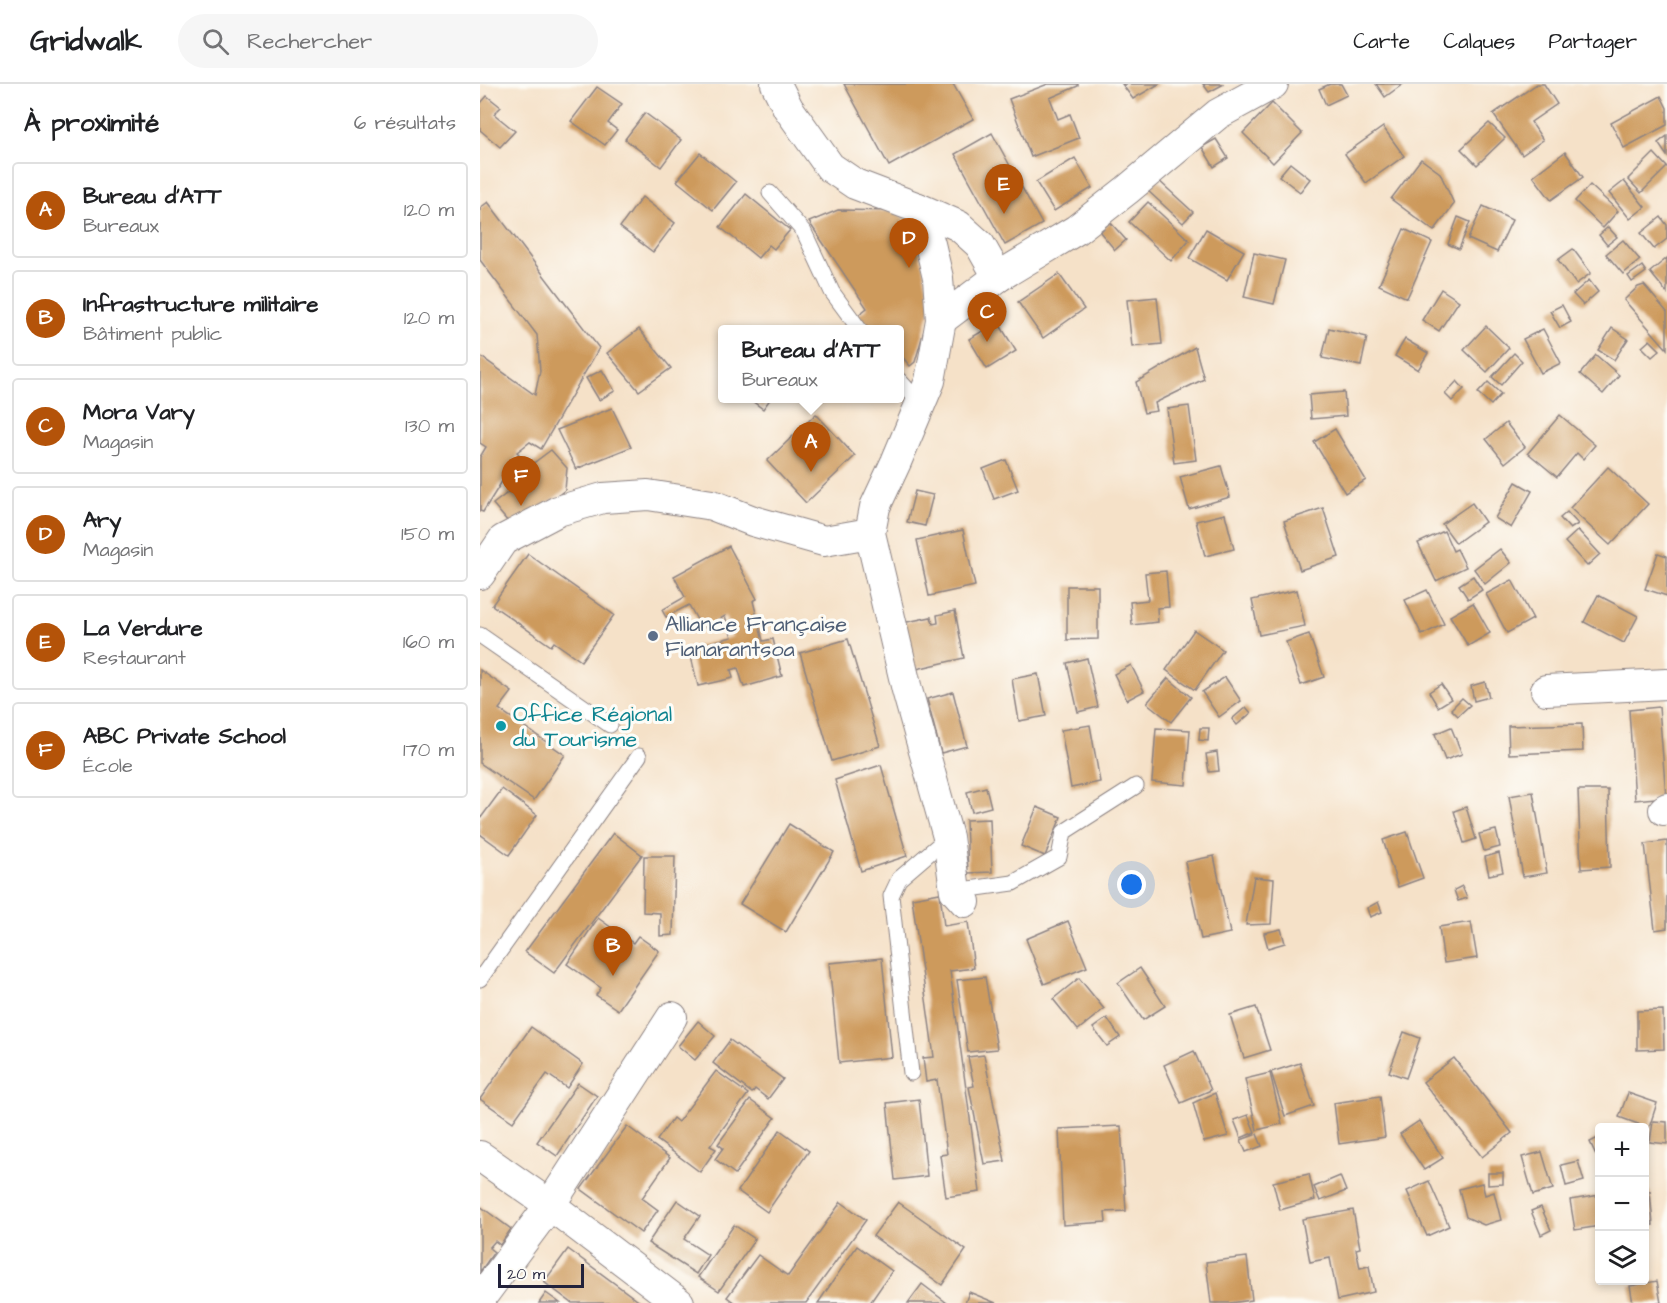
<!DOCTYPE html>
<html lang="fr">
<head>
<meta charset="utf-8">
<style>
  :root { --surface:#fff; --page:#f6f6f6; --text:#202124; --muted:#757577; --line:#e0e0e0; --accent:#b45309 }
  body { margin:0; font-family:"Architects Daughter",sans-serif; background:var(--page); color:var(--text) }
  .controls { position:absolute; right:18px; bottom:18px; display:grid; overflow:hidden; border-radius:6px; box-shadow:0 3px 9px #0003 }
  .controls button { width:54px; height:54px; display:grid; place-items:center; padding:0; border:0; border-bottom:2px solid var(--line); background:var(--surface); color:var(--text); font:30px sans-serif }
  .scale { position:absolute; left:18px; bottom:15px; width:86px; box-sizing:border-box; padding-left:6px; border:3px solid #22223b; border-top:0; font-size:16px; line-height:21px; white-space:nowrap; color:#22223b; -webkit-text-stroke:4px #fdfcf7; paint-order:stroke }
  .you { position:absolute; left:652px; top:801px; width:21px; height:21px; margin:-15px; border:4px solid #fff; border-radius:50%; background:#1a73e8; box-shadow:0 0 0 9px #1a73e833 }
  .badge { display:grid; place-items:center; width:39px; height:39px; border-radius:50%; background:var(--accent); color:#fff; font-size:20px; font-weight:700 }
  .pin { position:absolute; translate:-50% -50px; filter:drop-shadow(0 2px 3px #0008) }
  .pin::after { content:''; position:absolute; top:32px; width:21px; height:18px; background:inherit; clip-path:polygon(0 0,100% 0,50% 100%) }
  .popup { position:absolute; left:238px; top:241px; width:186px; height:78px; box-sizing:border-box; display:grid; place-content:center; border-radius:6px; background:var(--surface); filter:drop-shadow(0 2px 4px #0005); font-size:20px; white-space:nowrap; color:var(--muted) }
  .popup b { font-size:22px; color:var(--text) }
  .popup::after { content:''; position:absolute; left:50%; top:100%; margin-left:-12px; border:12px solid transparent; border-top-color:var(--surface) }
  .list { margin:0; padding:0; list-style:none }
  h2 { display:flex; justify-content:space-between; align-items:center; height:78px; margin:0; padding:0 24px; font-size:26px }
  h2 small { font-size:20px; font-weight:400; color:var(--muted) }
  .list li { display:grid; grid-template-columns:39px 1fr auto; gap:18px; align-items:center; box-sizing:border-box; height:96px; margin:0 12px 12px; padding:0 12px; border:2px solid var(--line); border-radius:6px }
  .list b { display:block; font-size:22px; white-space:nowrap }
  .list p { margin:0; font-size:20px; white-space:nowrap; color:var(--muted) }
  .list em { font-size:20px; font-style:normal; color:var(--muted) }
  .icon { flex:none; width:33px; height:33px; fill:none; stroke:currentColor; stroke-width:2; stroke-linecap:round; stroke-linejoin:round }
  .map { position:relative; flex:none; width:1187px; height:1219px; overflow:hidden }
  header { display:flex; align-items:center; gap:36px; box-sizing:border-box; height:84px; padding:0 30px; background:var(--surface); border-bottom:2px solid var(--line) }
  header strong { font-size:28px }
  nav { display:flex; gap:33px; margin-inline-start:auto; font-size:21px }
  .search { width:420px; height:54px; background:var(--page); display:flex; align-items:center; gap:15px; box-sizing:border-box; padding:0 21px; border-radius:33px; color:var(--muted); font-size:22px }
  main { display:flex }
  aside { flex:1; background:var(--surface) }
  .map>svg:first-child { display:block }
  .building { fill:#cd9a5b }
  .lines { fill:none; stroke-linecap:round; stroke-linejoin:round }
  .lane-casing { stroke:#8c8282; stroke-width:17 }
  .street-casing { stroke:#8c8282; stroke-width:32 }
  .lane { stroke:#fff; stroke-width:15 }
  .street { stroke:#fff; stroke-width:30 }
  .service-dot { fill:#5c6f8a; stroke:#fdfcf7; stroke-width:2 }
  .culture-dot { fill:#0f9aa8; stroke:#fdfcf7; stroke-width:2 }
  .labels { text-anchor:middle; stroke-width:6; stroke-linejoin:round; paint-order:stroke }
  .service-label { font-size:22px; fill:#4e5e75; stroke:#fdfcf7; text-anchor:start }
  .culture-label { font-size:22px; fill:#0d838f; stroke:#fdfcf7; text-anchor:start }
</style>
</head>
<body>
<header>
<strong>Gridwalk</strong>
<div class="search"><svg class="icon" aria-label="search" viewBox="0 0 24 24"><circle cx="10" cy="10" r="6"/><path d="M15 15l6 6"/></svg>Rechercher</div>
<nav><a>Carte</a><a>Calques</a><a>Partager</a></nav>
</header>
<main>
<aside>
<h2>À proximité<small>6 résultats</small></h2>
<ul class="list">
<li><span class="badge">A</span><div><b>Bureau d'ATT</b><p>Bureaux</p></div><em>120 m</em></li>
<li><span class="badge">B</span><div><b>Infrastructure militaire</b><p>Bâtiment public</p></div><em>120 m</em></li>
<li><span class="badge">C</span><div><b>Mora Vary</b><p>Magasin</p></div><em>130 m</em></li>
<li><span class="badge">D</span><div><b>Ary</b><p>Magasin</p></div><em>150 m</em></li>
<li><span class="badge">E</span><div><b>La Verdure</b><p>Restaurant</p></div><em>160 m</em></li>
<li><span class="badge">F</span><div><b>ABC Private School</b><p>École</p></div><em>170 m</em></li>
</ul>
</aside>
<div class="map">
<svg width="1187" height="1219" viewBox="0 0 1187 1219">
  <rect width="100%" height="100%" fill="#fdfcf7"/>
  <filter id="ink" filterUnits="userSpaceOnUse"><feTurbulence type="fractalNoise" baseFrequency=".0167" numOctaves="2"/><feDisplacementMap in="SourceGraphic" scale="12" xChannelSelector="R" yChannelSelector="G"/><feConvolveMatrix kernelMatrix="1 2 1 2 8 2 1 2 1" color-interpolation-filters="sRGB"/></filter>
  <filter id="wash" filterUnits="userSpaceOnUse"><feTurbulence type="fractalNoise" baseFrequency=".008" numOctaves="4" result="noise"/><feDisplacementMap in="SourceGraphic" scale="24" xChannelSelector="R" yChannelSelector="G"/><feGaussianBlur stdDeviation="1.35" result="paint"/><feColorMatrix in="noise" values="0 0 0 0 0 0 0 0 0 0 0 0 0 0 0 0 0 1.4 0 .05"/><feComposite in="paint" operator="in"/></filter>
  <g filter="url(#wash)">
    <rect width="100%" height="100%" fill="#f5e1c8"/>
    <g id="blocks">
      <!-- building -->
      <g class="building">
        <polygon points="364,0 473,0 493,35 409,82"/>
        <polygon points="568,0 598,0 598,2 570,14 578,35 590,30 599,54 551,73 529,15"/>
        <polygon points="642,0 679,0 653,15"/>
        <polygon points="723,0 744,0 729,8"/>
        <polygon points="850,0 861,0 867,11 846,21 839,5"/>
        <polygon points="896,0 923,0 905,13"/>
        <polygon points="1057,0 1064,0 1077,20 1051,38 1063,56 1042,71 1013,30"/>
        <polygon points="117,3 142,20 128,39 137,46 125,61 91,37"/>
        <polygon points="7,12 21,23 14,30 35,47 20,63 0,46 0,20"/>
        <polygon points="1181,12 1187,24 1187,41 1144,64 1131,39"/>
        <polygon points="792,19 822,49 793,79 763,49"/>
        <polygon points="165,29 201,56 181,83 145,55"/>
        <polygon points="1009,39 1025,54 997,81 981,65"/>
        <polygon points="903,43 924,72 886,99 865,70"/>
        <polygon points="512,49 562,140 525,161 475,70"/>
        <polygon points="1187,52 1187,72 1178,59"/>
        <polygon points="736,55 748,74 734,83 722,63"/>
        <polygon points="1085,68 1103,93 1071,116 1053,92"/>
        <polygon points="220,69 256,98 233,126 197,97"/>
        <polygon points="1174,69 1187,83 1161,109 1148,95"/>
        <polygon points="595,74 612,104 574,127 556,98"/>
        <polygon points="941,75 960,89 974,120 954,147 911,115"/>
        <polygon points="810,79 830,95 820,108 799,92"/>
        <polygon points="677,95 713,128 703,139 667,106"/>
        <polygon points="1144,97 1165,123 1150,135 1129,109"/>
        <polygon points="1110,101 1138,127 1123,144 1095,117"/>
        <polygon points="266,110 310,146 294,165 289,161 278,174 240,143"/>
        <polygon points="162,113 195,139 173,168 140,143"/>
        <polygon points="8,118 119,264 61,365 50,358 37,368 39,370 3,428 0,427 0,373 6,363 0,359 0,272 55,311 60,287 57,251 0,176 0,124"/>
        <polygon points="668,118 709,156 691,177 649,138"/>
        <polygon points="1003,122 1032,136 1017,168 988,155"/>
        <polygon points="358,126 416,127 435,145 451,222 435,278 430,282 419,269 419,246 386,246 377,232 387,224 329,138"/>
        <polygon points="978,133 990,138 979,165 968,160"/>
        <polygon points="1181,133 1187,141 1187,155 1174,165 1161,149"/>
        <polygon points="630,138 646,156 635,166 620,148"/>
        <polygon points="1128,143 1137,153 1127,161 1119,151"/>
        <polygon points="726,145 764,167 747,196 709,174"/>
        <polygon points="924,145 952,158 927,214 899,201"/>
        <polygon points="1143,156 1160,176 1143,190 1126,170"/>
        <polygon points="1093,165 1111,189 1096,200 1078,176"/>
        <polygon points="774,169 805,176 794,220 764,213"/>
        <polygon points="1187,174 1187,209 1170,188"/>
        <polygon points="1162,182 1166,188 1152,198 1148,192"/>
        <polygon points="579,190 604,225 563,254 538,218"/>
        <polygon points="1109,196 1118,208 1103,221 1093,210"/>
        <polygon points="1164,201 1187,228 1187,265 1144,216 1158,203"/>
        <polygon points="961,205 979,217 959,247 942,236"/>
        <polygon points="677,213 682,260 652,263 647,216"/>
        <polygon points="1082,221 1091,238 1080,244 1070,227"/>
        <polygon points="518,238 536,267 507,285 489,255"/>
        <polygon points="1006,242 1029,264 1007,288 984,266"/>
        <polygon points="849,244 887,253 881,282 842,274"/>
        <polygon points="1132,244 1148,255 1134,276 1118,266"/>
        <polygon points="159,245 191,284 159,307 127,269"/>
        <polygon points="1063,245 1081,279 1061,289 1043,255"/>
        <polygon points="925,255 948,269 938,286 915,272"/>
        <polygon points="1170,256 1180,266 1172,273 1162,263"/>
        <polygon points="715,263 724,295 675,319 677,327 664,329 656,298"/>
        <polygon points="1034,269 1042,277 1021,301 1012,293"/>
        <polygon points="1116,271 1139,291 1123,310 1100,290"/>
        <polygon points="122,286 135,307 119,316 106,294"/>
        <polygon points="977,297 984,305 972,317 965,310"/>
        <polygon points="1008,298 1021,310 1011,321 998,309"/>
        <polygon points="864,308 866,332 831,335 829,311"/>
        <polygon points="268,314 291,314 283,325"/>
        <polygon points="709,322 716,376 694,379 687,325"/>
        <polygon points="132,324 151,363 96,385 77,346"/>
        <polygon points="336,330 375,372 326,419 287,377"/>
        <polygon points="1080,331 1115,361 1103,375 1097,369 1077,393 1048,369"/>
        <polygon points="1026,339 1045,363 1025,379 1006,355"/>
        <polygon points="855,345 886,396 865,409 834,358"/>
        <polygon points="71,366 87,384 85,406 34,445 13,420 52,390 47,384"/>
        <polygon points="526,376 538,406 514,415 503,385"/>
        <polygon points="741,382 750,413 709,425 700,393"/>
        <polygon points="1128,383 1168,420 1130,461 1090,424"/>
        <polygon points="1036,398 1052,407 1031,444 1015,434"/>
        <polygon points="435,407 453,411 445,442 427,438"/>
        <polygon points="992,419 1005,438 976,459 962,440"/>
        <polygon points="843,424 859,473 820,486 804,437"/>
        <polygon points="1087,428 1098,440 1090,445 1080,434"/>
        <polygon points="745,430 754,465 725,472 716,437"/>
        <polygon points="483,446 495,502 449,512 437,456"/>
        <polygon points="1098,446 1120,470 1107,482 1085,458"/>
        <polygon points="964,447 973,467 977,465 986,483 956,497 938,459"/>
        <polygon points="249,462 277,515 273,517 283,557 293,555 302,592 264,603 258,584 251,586 253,594 218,602 209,564 252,553 245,532 222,545 209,521 186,533 182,526 205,513 194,492"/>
        <polygon points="1020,465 1031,479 1005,500 994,485"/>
        <polygon points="1178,469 1187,472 1187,512 1165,505"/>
        <polygon points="48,470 134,531 101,577 74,558 71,562 12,521"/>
        <polygon points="686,487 689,523 677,524 678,538 652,541 650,518 668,516 665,489"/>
        <polygon points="993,492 1002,506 988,515 979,501"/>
        <polygon points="1032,496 1053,535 1027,549 1006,510"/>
        <polygon points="587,502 618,502 618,555 587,556"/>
        <polygon points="817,506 825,542 779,551 772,516"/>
        <polygon points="947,506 964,540 942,551 925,516"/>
        <polygon points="1118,511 1158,532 1144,559 1104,538"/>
        <polygon points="993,519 1010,549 988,562 970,532"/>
        <polygon points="475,527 484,574 432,586 422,539 451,533 453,540 458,539 457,531"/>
        <polygon points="714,546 743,566 715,606 686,586"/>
        <polygon points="829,550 844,593 821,601 806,558"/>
        <polygon points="368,555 400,662 352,677 320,569"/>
        <polygon points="607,574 618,623 598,628 587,579"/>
        <polygon points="651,581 664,607 647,616 634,590"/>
        <polygon points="0,586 32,608 19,625 85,671 54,716 0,679"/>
        <polygon points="558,590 566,632 539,637 532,595"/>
        <polygon points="745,593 761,617 739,633 722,608"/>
        <polygon points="688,594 711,613 691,638 667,619"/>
        <polygon points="1005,598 1009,613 994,617 991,602"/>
        <polygon points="961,600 971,615 958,623 949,608"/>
        <polygon points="473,608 487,662 461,669 447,615"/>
        <polygon points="982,614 990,621 978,632 971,625"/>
        <polygon points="766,623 771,629 757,641 752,635"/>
        <polygon points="1179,623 1186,713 1155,716 1149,626"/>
        <polygon points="1102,640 1103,667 1029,670 1028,642"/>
        <polygon points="610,641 620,698 591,704 581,646"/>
        <polygon points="971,643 982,670 965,676 955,650"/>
        <polygon points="676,644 710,646 706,701 672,698"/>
        <polygon points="720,644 729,644 728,657 719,656"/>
        <polygon points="737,668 739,687 729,688 726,670"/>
        <polygon points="401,681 427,772 381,787 355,696"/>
        <polygon points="506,703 511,723 492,728 487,708"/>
        <polygon points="22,705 57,731 29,771 0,750 0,735"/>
        <polygon points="1098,706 1128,706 1130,783 1101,785"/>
        <polygon points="1053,708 1067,789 1043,793 1029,712"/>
        <polygon points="557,723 581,733 565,772 541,762"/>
        <polygon points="986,723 996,755 984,759 974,727"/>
        <polygon points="510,735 512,788 488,789 486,736"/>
        <polygon points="309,740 354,768 306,848 260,820"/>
        <polygon points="1016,746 1020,763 1004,767 999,750"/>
        <polygon points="927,748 943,794 918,803 903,756"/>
        <polygon points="133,749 162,771 74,889 45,868"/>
        <polygon points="1187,757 1187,844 1175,846 1165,760"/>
        <polygon points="1019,769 1023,788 1009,791 1005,773"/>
        <polygon points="164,772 195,772 193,851 180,852 180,829 163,828"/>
        <polygon points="734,772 750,849 721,855 705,778"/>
        <polygon points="774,793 794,795 791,840 766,841"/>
        <polygon points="982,802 987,814 978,817 974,806"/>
        <polygon points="460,809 464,842 488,838 494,884 470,887 500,1108 466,1113 460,1071 467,1070 457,996 446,998 443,974 454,973 432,814"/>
        <polygon points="898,818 902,828 890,833 887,824"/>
        <polygon points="118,834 153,859 158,852 179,867 138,926 116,911 121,904 87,880"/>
        <polygon points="588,837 607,883 564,900 546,855"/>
        <polygon points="991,838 997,874 964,879 959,843"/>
        <polygon points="801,845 805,859 788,864 784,849"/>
        <polygon points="402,874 412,973 359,979 349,879"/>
        <polygon points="660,884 685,922 663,936 638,899"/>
        <polygon points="505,893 517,965 488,968 477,896"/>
        <polygon points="599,894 624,925 598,946 573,915"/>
        <polygon points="776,923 790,966 764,974 750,931"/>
        <polygon points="1183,926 1184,965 1157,966 1157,927"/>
        <polygon points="627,934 640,953 627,962 613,944"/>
        <polygon points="218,937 235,952 215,976 198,962"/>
        <polygon points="51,943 103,980 87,1004 67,990 33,1038 0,1015"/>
        <polygon points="924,948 940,954 926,994 909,988"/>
        <polygon points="250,956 303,995 288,1015 275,1005 272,1009 233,979"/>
        <polygon points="714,967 731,1006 701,1019 684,981"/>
        <polygon points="504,971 525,1077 504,1080 489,1003 494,1002 488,973"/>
        <polygon points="974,974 1032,1049 1002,1073 943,998"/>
        <polygon points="820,979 834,1022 805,1032 791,988"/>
        <polygon points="236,987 268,1010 230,1062 236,1065 220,1088 177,1056 193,1034 198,1038"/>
        <polygon points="790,989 802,1040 777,1046 765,995"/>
        <polygon points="98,999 117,1012 77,1072 57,1058"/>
        <polygon points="735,1009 748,1052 724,1058 713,1019"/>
        <polygon points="1148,1009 1177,1019 1169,1044 1139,1033"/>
        <polygon points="900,1012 905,1053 859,1060 854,1019"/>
        <polygon points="439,1015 447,1092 415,1096 407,1019"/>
        <polygon points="270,1016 295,1034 255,1090 235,1075 243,1064 238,1060"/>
        <polygon points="768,1031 775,1048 761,1054 754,1036"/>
        <polygon points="939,1037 963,1074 944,1086 920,1050"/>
        <polygon points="1173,1037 1187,1038 1187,1060 1170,1058"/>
        <polygon points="147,1042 190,1074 162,1114 178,1126 161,1149 101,1105"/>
        <polygon points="641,1042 646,1127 625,1128 626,1138 583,1141 579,1045"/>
        <polygon points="300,1046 329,1067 287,1128 258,1107"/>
        <polygon points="777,1050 782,1062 766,1068 761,1056"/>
        <polygon points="1120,1053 1120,1072 1117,1073 1110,1058"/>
        <polygon points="1062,1068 1073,1105 1053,1111 1042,1073"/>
        <polygon points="1098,1077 1104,1097 1086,1102 1081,1081"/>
        <polygon points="1008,1089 1023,1089 1023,1100 1008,1101"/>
        <polygon points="829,1090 835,1116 800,1126 793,1098"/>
        <polygon points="860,1092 866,1107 840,1117 834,1103"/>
        <polygon points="949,1097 969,1142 947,1152 927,1107"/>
        <polygon points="1002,1099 1005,1111 1014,1108 1021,1136 1004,1141 986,1133 979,1105"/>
        <polygon points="1170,1107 1173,1141 1164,1142 1164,1108"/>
        <polygon points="1120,1111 1120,1142 1095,1146 1090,1116"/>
        <polygon points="197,1116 220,1132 204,1155 228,1171 216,1190 168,1159"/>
        <polygon points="361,1118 386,1136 326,1219 255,1219 247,1213 278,1171 308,1192"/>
        <polygon points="418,1118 486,1166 462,1201 393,1152"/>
        <polygon points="0,1122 31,1145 20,1161 15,1157 9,1164 14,1168 0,1188"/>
        <polygon points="1061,1123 1071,1146 1061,1151 1051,1127"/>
        <polygon points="873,1126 880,1164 876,1165 880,1184 889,1182 894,1208 858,1216 850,1174 830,1178 822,1135"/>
        <polygon points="254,1141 275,1155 239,1207 218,1193"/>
        <polygon points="377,1162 412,1187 390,1219 338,1219"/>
        <polygon points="88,1165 161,1219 92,1219 64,1198"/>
        <polygon points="767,1173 772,1216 750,1219 731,1219 726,1178"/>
        <polygon points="1177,1197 1181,1219 1153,1219 1150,1202"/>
        <polygon points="442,1200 467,1219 428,1219"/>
        <polygon points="489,1208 516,1219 485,1219"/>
        <polygon points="66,1209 80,1219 59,1219"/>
      </g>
    </g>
  </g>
  <g filter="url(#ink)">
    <use href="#blocks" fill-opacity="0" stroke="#8c8282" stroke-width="1.5"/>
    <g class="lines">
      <defs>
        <g id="lane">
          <polyline points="290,109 324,148 352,208 380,246"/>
          <polyline points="419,296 441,320"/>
          <polyline points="0,551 130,641"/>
          <polyline points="475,807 533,799 579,773 584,748 656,702"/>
          <polyline points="0,895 159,672"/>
          <polyline points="431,989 411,812 419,795 468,753"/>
        </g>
        <g id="street">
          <polyline points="296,0 308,24 350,83 375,100 438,124 450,160 458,194 461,236 450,297 416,378 395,423 390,449 427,606 468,753 475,807 485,818"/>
          <polyline points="438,124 479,142 500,161 518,193 596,146 647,106 738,30 793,0"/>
          <polyline points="461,236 518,193"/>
          <polyline points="0,490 23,456 78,427 123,414 168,411 232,421 273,437 344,457 390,449"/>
          <polyline points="1066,606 1187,600"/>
          <polyline points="1184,726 1187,724"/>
          <polyline points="0,1072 70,1121 199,1219"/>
          <polyline points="0,1215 70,1121 192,933"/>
        </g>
      </defs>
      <!-- lane casing -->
      <use href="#lane" class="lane-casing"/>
      <!-- street casing -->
      <use href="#street" class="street-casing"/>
      <!-- lane -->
      <use href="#lane" class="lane"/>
      <!-- street -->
      <use href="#street" class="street"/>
    </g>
  </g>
  <!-- markers -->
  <circle class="service-dot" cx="173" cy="552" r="6"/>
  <circle class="culture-dot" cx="21" cy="642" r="6"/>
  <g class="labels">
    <!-- service labels -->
    <g class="service-label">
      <text x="185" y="547">Alliance Française<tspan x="185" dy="25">Fianarantsoa</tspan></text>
    </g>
    <!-- culture labels -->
    <g class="culture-label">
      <text x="33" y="637">Office Régional<tspan x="33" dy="25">du Tourisme</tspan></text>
    </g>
  </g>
</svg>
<div class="controls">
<button>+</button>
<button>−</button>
<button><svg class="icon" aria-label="layers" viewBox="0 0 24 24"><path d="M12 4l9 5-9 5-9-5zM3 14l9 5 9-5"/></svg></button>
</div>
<div class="scale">20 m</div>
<div class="you"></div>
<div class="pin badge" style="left:331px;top:388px">A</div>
<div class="popup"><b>Bureau d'ATT</b>Bureaux</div>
<div class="pin badge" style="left:133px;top:892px">B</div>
<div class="pin badge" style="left:507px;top:258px">C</div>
<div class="pin badge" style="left:429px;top:184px">D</div>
<div class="pin badge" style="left:524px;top:130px">E</div>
<div class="pin badge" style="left:41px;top:422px">F</div>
</div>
</main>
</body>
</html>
